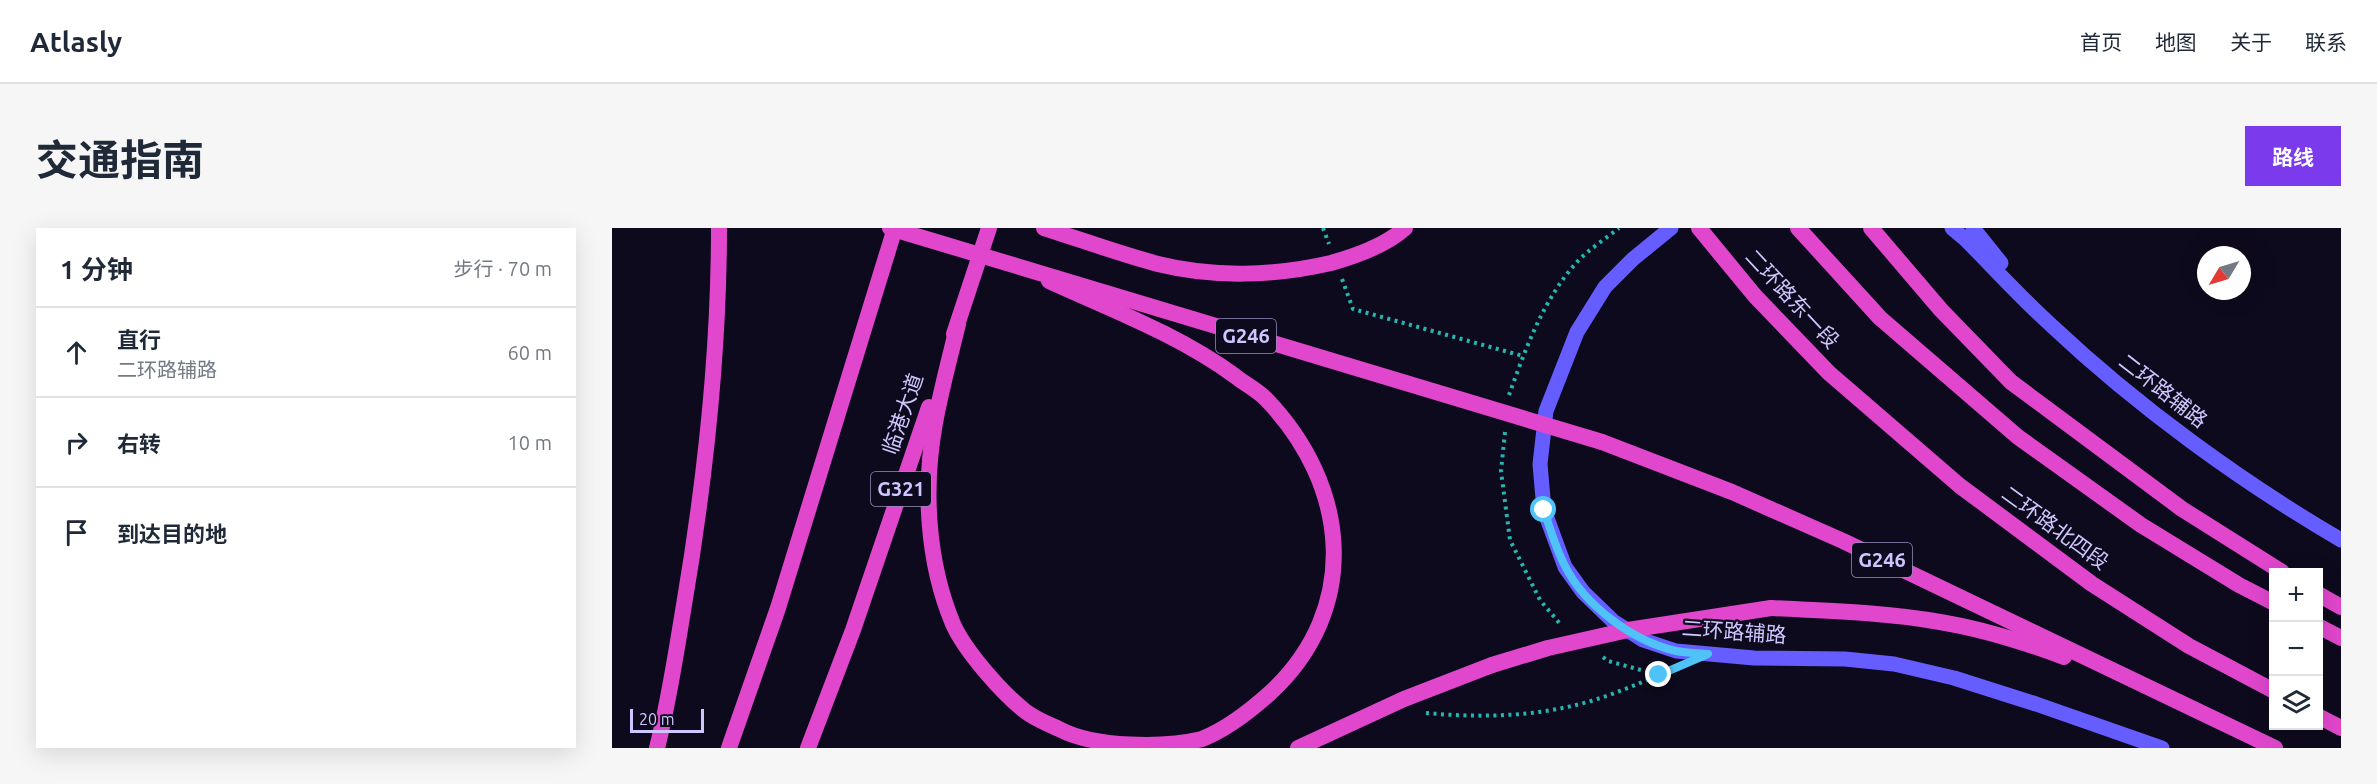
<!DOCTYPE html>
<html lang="zh">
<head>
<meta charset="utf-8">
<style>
  :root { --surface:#fff; --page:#f6f6f7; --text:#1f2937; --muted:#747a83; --line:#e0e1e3; --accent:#7c3aed }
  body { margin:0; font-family:Ubuntu,"Noto Sans SC",sans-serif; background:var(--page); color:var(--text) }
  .controls { position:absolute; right:18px; bottom:18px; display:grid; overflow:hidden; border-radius:0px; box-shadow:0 6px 24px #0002 }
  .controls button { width:54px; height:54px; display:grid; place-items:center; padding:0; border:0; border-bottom:2px solid var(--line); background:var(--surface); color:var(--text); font:30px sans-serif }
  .compass { position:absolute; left:1585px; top:18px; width:54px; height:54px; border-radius:50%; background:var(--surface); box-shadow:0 6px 24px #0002; rotate:232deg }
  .scale { position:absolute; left:18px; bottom:15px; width:74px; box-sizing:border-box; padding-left:6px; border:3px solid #cec6ff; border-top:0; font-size:16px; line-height:21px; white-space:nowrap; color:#cec6ff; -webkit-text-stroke:4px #0e0a1d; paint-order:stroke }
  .stop { position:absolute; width:18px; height:18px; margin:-14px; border:4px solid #4fc3f7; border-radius:50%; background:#fff }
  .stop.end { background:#4fc3f7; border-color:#fff; box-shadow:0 2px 6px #0008 }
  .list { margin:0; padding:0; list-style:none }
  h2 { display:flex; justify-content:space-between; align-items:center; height:78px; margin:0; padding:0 24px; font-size:26px }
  h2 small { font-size:20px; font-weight:400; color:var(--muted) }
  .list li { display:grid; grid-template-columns:39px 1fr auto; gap:18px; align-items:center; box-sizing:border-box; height:90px; padding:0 24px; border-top:2px solid var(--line) }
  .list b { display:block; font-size:22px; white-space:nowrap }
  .list p { margin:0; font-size:20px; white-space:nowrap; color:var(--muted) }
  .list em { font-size:20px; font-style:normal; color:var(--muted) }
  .icon { flex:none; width:33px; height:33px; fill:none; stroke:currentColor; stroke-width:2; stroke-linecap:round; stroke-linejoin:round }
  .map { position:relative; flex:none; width:1729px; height:520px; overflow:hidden; border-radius:0px }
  header { display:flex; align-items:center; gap:36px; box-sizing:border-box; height:84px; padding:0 30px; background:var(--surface); border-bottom:2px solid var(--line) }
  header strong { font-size:28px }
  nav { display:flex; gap:33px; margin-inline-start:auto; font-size:21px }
  .intro { display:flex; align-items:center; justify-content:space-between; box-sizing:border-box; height:144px; padding:0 36px }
  h1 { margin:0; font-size:42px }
  .button { padding:15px 27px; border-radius:0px; background:var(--accent); color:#fff; font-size:21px; font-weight:700 }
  main { display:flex; gap:36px; padding:0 36px }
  aside { flex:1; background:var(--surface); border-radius:0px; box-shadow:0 6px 24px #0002 }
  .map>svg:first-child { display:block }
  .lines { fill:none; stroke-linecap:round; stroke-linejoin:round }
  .path { stroke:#24b6b0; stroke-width:4; stroke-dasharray:3 4.5; stroke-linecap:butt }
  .secondary { stroke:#655dff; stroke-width:15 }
  .trunk { stroke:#e047cc; stroke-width:16 }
  .trunk-bridge { stroke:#e047cc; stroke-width:16 }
  .route { stroke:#4fc3f7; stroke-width:8 }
  .labels { text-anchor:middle; stroke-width:4.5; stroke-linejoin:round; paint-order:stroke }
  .shield { fill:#0e0a1d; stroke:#948ebb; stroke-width:1.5 }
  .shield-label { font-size:20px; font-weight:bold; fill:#cec6ff }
  .street-label { font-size:21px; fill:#cec6ff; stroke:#0e0a1d }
</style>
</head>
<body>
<header>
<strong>Atlasly</strong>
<nav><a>首页</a><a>地图</a><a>关于</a><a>联系</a></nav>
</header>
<div class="intro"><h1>交通指南</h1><a class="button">路线</a></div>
<main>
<aside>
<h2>1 分钟<small>步行 · 70 m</small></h2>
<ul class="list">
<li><svg class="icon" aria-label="ahead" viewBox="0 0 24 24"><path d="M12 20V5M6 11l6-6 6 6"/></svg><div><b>直行</b><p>二环路辅路</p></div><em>60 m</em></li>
<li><svg class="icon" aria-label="right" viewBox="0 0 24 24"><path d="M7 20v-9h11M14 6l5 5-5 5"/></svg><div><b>右转</b></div><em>10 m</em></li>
<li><svg class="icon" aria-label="arrive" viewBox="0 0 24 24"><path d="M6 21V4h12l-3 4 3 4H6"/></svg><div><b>到达目的地</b></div></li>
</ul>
</aside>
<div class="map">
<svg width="1729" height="520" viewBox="0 0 1729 520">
  <rect width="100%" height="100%" fill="#0e0a1d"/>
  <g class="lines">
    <!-- path -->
    <g class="path">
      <polyline points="711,0 717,16"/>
      <polyline points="730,51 741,81 911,128"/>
      <path d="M897,167C913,122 931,72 964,35C976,22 993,11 1007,0"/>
      <polyline points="893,204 889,243 898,312 928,372 949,397"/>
      <polyline points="991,429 996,433 1047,447"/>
      <path d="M814,485C870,490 927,489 982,472C1008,464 1035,452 1059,442"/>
    </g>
    <!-- secondary -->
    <g class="secondary">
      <polyline points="1059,0 1021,31 993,59 965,104 934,183 928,236 932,282 953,339 971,364 1001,393 1031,412 1064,423 1142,430 1233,431 1282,436 1342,450 1424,476 1550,520"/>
      <path d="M1340,0L1353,11C1382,40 1410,71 1440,98C1525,178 1628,253 1729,312"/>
      <polyline points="1361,0 1389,35"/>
    </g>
    <!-- trunk -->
    <g class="trunk">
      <polyline points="1087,0 1143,68 1217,145 1348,258 1480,356 1577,418 1662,463"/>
      <polyline points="1186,0 1268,90 1406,209 1529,297 1627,357 1662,375"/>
      <polyline points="1259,0 1329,82 1399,154 1570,281 1670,344"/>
      <path d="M346,96C338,129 329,162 323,195C311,260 315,334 341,396C353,423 390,465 413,483C423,491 436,496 447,501C483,520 552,520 590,511C615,501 638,483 658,465C750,380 737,257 654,171C645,162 633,156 623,148C567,107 500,82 437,53"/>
      <polyline points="342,106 377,0"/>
      <polyline points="990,214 1120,264 1231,313 1663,520"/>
      <polyline points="1706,366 1729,379"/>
      <path d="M1159,380C1216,383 1272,384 1328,394C1371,401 1412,414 1452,429"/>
      <polyline points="1706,398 1729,410"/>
      <polyline points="1706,488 1729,500"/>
      <path d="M45,520C57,473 64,425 72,377C93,253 107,126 107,0"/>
      <polyline points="117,520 166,380 283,0"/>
      <polyline points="196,520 241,402 317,179"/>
      <polyline points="686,520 792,471 880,437"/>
    </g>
    <!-- trunk-bridge -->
    <g class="trunk-bridge">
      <polyline points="278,0 990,214"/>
      <path d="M432,0C470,12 508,26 546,36C602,50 663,48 719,35C744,28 773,18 793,0"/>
      <polyline points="880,437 936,420 1016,402 1159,380"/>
    </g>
  </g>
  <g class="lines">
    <!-- route -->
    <path class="route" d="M932,282C938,301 944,321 953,338C973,378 1021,413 1064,423C1074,425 1085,425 1096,426L1047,447"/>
  </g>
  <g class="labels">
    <!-- shield labels -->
    <g class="shield">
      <rect x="604" y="91" width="60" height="34" rx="4.5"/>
      <rect x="259" y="244" width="60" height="34" rx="4.5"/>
      <rect x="1240" y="315" width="60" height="34" rx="4.5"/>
    </g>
    <g class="shield-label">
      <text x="634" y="115">G246</text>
      <text x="289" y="268">G321</text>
      <text x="1270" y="339">G246</text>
    </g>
    <!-- street labels -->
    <g class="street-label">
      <text transform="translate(1180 71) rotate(47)" y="7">二环路东一段</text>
      <text transform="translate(1551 163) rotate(38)" y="7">二环路辅路</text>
      <text transform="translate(291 186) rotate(-71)" y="7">临港大道</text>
      <text transform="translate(1443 300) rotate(36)" y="7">二环路北四段</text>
      <text transform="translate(1122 404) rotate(4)" y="7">二环路辅路</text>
    </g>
  </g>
</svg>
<div class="controls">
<button>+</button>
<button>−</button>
<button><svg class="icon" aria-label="layers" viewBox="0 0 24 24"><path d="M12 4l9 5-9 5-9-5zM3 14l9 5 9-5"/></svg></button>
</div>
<svg class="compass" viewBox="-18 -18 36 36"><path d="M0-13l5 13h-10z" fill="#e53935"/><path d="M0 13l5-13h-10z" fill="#747a83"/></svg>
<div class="scale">20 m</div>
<div class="stop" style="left:932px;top:282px"></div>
<div class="stop end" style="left:1047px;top:447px"></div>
</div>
</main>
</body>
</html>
